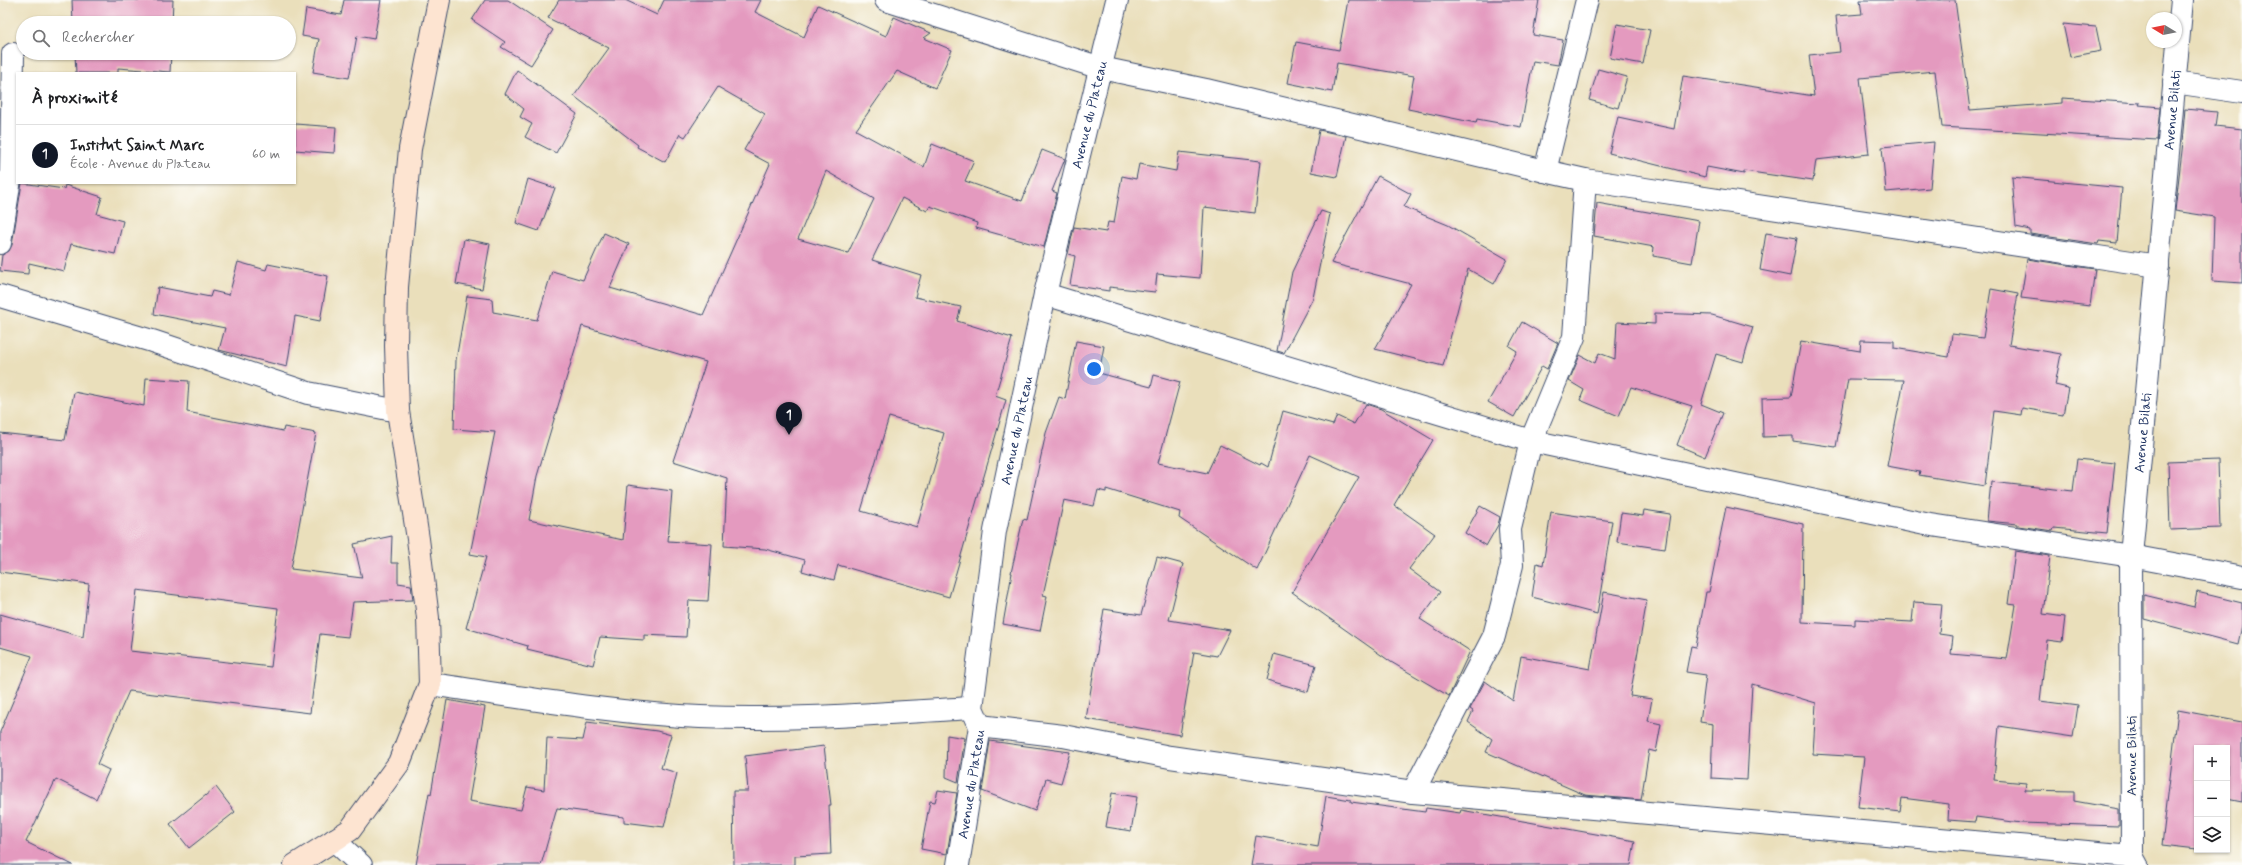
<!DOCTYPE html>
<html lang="fr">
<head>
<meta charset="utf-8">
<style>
  :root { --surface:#fff; --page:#f2f2f2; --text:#202124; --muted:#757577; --line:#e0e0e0; --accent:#111827 }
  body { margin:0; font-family:Mynerve,sans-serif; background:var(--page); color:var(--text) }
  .controls { position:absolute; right:12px; bottom:12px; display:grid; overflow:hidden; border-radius:0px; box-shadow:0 1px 3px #0004 }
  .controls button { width:36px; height:36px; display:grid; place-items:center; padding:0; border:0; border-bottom:1px solid var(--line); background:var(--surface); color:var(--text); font:20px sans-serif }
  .compass { position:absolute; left:2146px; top:12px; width:36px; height:36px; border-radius:50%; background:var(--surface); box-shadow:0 1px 3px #0004; rotate:280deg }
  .you { position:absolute; left:1094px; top:369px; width:14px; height:14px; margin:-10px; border:3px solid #fff; border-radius:50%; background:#1a73e8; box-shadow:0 0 0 6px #1a73e833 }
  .badge { display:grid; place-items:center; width:26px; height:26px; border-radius:50%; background:var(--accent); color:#fff; font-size:13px; font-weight:700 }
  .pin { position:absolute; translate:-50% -33px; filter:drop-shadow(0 1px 2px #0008) }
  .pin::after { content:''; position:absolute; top:21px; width:14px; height:12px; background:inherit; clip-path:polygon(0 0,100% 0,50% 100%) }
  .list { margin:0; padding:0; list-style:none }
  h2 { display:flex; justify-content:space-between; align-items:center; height:52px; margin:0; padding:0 16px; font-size:17px }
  h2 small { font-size:13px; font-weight:400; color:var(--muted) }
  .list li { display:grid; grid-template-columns:26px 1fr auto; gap:12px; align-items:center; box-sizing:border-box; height:60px; padding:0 16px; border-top:1px solid var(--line) }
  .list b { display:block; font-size:15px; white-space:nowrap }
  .list p { margin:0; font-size:13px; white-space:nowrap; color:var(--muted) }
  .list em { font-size:13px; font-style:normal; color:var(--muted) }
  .icon { flex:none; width:22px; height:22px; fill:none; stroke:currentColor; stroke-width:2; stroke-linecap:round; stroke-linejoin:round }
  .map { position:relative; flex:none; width:2242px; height:865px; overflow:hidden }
  .search { position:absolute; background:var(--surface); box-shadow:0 1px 3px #0004; left:16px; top:16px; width:280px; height:44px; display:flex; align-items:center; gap:10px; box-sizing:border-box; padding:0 14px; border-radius:22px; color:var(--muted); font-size:15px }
  .panel { position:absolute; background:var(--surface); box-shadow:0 1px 3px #0004; left:16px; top:72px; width:280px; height:112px; border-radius:0px }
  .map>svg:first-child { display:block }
  .building { fill:#e49abf; fill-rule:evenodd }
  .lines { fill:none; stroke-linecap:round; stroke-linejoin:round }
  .street-casing { stroke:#3a496c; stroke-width:24 }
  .secondary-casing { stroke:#3a496c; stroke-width:24 }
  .street { stroke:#fff; stroke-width:22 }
  .secondary { stroke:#fde4d1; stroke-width:22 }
  .labels { text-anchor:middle; stroke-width:3; stroke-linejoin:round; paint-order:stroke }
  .street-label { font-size:14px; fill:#1b2f5e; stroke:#fdfcf7 }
</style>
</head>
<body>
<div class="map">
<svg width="2242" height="865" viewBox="0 0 2242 865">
  <rect width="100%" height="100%" fill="#fdfcf7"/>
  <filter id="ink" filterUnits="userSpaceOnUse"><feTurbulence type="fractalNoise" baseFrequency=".025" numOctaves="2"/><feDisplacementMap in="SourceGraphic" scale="8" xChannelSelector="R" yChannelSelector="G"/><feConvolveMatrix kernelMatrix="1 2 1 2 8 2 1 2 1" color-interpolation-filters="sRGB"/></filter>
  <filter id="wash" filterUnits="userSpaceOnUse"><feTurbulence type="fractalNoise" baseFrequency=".012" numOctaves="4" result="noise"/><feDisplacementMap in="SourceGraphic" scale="16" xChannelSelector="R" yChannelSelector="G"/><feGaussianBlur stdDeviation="0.9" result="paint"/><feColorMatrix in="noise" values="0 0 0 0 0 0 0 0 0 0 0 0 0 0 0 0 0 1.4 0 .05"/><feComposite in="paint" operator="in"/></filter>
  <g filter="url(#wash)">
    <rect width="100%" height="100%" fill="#eadfbb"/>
    <g id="blocks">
      <!-- building -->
      <g class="building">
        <polygon points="72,0 173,0 172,23 73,23"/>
        <polygon points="344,0 381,0 374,39 357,36 349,78 313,72 319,39 302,36 306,9 341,15"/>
        <polygon points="485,0 508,0 553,30 531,65 501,47 505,42 472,20"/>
        <path d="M559,0H625L657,15L664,0H761L755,12L804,37L818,5L886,36L894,17L931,33L924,38L952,50L935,88L897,71L856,130L924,167L932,144L974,161L965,181L1022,201L1042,150L1065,159L1052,191L1057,193L1044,247L976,228L977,223L930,206L927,211L902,198L872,260L921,275L915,297L961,307L957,321L1012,338L995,396L1006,400L949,597L838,565L834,580L802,571L805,560L765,549L724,546L727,478L673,461L706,362L582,326L537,476L529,520L623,540L628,485L672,491L668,541L712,544L708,601L689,600L686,637L644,635V640L600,637L593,665L527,649L528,646L466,628L486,557L470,554L495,432L454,429L456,360L467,296L492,299L493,312L537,320L552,271L583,280L604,233L629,244L610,288L703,315L770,164L744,150L765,114L718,87L685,137L680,134L665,162L637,147L638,145L574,96L609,48L548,18ZM826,171L874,199L848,253L798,239ZM889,417L944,433L917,527L861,511Z"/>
        <polygon points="1348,0 1539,0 1533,35 1563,40 1558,65 1533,61 1521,127 1477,119 1476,123 1408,109 1414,76 1337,63 1332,92 1288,83 1296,42 1339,50"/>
        <polygon points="1860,0 1955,0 1970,110 2062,103 2062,98 2140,103 2139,105 2160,107 2157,140 1942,127 1935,71 1860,78 1869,154 1816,160 1813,181 1744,171 1744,174 1707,167 1705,177 1609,153 1618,117 1674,129 1683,76 1814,96 1809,55 1840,52 1836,16 1862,14"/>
        <polygon points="1617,24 1650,30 1643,64 1610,58"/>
        <polygon points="2063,24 2096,27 2101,51 2070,57"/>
        <polygon points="75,53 171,53 170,72 118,68 118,73 76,73"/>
        <polygon points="1598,69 1627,77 1618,108 1589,100"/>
        <polygon points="517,70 577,114 556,153 525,137 532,124 520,117 524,109 505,94"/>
        <polygon points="2185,109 2217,112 2215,126 2242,129 2242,283 2212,281 2214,217 2175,211 2183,142 2182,142"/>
        <polygon points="295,124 336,127 334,153 295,150"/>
        <polygon points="1319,130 1346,136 1337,177 1311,172"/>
        <polygon points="1934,142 1930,188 1886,192 1882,147"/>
        <polygon points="1179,152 1261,161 1255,213 1204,207 1200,278 1157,274 1155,292 1109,287 1109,291 1070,285 1075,256 1068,254 1074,227 1106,232 1108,222 1114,223 1122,176 1136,179 1139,164 1176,171"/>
        <polygon points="1378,176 1411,194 1404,207 1448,225 1507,259 1494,284 1468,269 1443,366 1375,349 1411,284 1331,263"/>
        <polygon points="2012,177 2122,188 2117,243 2099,241 2098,244 2030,234 2030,230 2016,227"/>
        <polygon points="528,179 555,188 539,231 516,223"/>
        <polygon points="22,183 64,189 65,185 102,197 97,214 123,221 115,254 71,244 64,271 29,263 28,274 0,271 2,255 9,251 12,245"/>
        <polygon points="1597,203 1699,221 1692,263 1653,256 1654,247 1594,236"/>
        <polygon points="1321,211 1330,214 1313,298 1284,353 1277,351 1292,272"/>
        <polygon points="1766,233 1797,238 1790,276 1760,270"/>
        <polygon points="464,239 490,244 482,289 456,284"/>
        <polygon points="2027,259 2095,269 2090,306 2021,298"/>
        <polygon points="238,262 266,270 268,264 328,276 320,321 295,316 287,367 219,350 225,328 154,314 158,287 210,297 212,291 229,295"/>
        <polygon points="1991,289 2018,294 2009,345 2061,354 2055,385 2068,388 2063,415 2022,408 2021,415 1994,411 1985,486 1919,475 1920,472 1887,466 1904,380 1848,379 1836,447 1793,441 1793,436 1763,437 1762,398 1791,397 1801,341 1860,351 1861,340 1894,341 1894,348 1949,357 1952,334 1983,338"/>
        <polygon points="1655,313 1712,315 1753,327 1743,362 1716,354 1701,404 1723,413 1705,457 1677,445 1692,406 1631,387 1619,416 1580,400 1584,390 1569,381 1580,355 1595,363 1599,353 1615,359 1617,322 1655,324"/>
        <polygon points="1522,322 1558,343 1547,369 1542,366 1514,417 1488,402 1517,351 1509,346"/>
        <polygon points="1076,341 1104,346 1099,373 1151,387 1154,375 1180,382 1158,463 1207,473 1220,445 1260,465 1261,463 1268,467 1283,411 1333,425 1337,416 1354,424 1366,404 1381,409 1433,440 1394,505 1435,534 1409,569 1440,592 1420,619 1470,651 1449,696 1391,662 1292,592 1359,477 1310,455 1257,570 1179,518 1180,512 1106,489 1106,492 1098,490 1094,506 1064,500 1043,595 1047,596 1040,631 1003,624 1012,573 1011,573 1023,519 1027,520 1046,433 1059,397 1065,399"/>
        <path d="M146,378L189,381L187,412L283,431L284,427L316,433L291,569L362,578L354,544L392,536L391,563H398V583L411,585L413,600L353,602L348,637L320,634L310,713L129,691L97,764L109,770L96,799L56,779L26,842L73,865H0V732L32,656L0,647V614L83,637L89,584L0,572V433L65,440L74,392L144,406ZM137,590L278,608L271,667L130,651Z"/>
        <polygon points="2077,459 2115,463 2107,533 2054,528 2053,531 2018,526 2018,524 1987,521 1991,482 2073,491"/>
        <polygon points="2218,460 2220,528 2170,530 2168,462"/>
        <polygon points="1480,506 1500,517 1498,525 1486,546 1465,533"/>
        <polygon points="1726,507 1803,524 1802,622 1855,625 1855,619 1912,622 1914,602 1942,604 1939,634 1953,636 1951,654 2007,659 2016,605 2008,604 2015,551 2050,556 2043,614 2065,617 2062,642 2047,640 2040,701 2078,706 2073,737 1999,726 1994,780 2026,783 2025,790 2074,791 2074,801 2119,809 2119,826 2021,823 1976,817 1975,822 1948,820 1949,804 1902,798 1900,812 1858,807 1864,757 1813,754 1816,703 1752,684 1747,780 1711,778 1713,724 1700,722 1706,675 1686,672 1691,646 1696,647 1706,592 1709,592"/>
        <polygon points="1644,510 1670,514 1665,549 1617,542 1621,513 1643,516"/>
        <polygon points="1551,512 1612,521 1597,614 1532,597 1537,563 1543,565"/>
        <polygon points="1157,557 1183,564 1169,620 1230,630 1217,656 1194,652 1180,735 1086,719 1104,609 1141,615"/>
        <polygon points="1604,592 1647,600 1630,696 1652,699 1648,721 1661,724 1656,752 1649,750 1641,800 1585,795 1486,752 1492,739 1468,722 1473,711 1470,709 1485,681 1513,701 1521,656 1590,669"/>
        <polygon points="2197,592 2242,603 2242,625 2238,644 2144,619 2144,595 2194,607"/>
        <polygon points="1274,654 1316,665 1308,692 1267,680"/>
        <polygon points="447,700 485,707 469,801 521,810 527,787 544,790 547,738 583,740 587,722 657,731 671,735 661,768 677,773 664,827 624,822 624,817 557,808 541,865 416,865 429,793 431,794"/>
        <polygon points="2178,710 2242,722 2242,802 2227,799 2227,748 2197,748 2197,849 2162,845"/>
        <polygon points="947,735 965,738 958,782 946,777"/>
        <polygon points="990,741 1070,752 1061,783 1046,779 1035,811 982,791"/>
        <polygon points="824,746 831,805 829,805 831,854 795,856 795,865 734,865 733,791 748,791 745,756"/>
        <polygon points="216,787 235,812 189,848 170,824"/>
        <polygon points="938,790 957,793 947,854 921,849 930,801 935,802"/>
        <polygon points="1112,793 1137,797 1131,831 1106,827"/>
        <polygon points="1326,796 1351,800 1351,802 1425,812 1426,808 1460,813 1461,810 1635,841 1631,865 1251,865 1256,836 1318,847"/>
      </g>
    </g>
  </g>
  <g filter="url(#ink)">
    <use href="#blocks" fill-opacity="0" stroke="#3a496c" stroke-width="1"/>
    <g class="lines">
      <defs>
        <g id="street">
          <polyline points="886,0 1101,68 1206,90 1545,171 1585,180 2158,266"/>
          <polyline points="2174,82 2242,92"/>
          <polyline points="1545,171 1587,0"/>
          <polyline points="0,243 11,173 13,54"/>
          <polyline points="1045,294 1531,441 1925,524 2131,556 2242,577"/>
          <polyline points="0,296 152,341 308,393 398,411"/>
          <path d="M430,684C520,697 610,713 700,717C790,721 882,713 972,708"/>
          <polyline points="980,726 1063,736 1170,757 1413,792 2132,856"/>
          <polyline points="1413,792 1494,636 1512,565 1510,529 1531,441 1574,337 1585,180"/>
          <polyline points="334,840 361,865"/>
          <path id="s1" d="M958,865L980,726L972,708L995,531L1045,294L1117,0"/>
          <path id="s2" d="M2137,865L2132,856L2131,556L2182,0"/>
        </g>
        <polyline id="secondary" points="295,865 350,830 399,763 430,684 428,618 418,539 398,411 396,346 397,287 410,149 439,0"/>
      </defs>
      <!-- street casing -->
      <use href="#street" class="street-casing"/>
      <!-- secondary casing -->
      <use href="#secondary" class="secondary-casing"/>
      <!-- street -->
      <use href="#street" class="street"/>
      <!-- secondary -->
      <use href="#secondary" class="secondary"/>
    </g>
  </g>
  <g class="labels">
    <!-- street labels -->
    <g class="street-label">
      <text dy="5" stroke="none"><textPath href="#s2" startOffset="758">Avenue Bilati</textPath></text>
      <text dy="5" stroke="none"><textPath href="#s1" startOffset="766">Avenue du Plateau</textPath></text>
      <text dy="5" stroke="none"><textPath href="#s1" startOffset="442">Avenue du Plateau</textPath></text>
      <text dy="5" stroke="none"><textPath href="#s2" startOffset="434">Avenue Bilati</textPath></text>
      <text transform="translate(2131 756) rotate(-90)" y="5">Avenue Bilati</text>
      <text dy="5" stroke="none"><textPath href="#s1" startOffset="82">Avenue du Plateau</textPath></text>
    </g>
  </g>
</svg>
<div class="controls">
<button>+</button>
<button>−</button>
<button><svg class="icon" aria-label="layers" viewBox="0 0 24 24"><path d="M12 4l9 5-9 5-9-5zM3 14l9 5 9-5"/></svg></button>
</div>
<svg class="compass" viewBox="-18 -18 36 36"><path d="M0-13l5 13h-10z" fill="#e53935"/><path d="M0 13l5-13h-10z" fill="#757577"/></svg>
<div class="you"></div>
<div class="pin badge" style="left:789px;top:435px">1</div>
<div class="search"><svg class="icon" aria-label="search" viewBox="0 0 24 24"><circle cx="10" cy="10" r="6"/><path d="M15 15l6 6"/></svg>Rechercher</div>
<section class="panel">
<h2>À proximité<small></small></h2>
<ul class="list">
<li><span class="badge">1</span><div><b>Institut Saint Marc</b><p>École · Avenue du Plateau</p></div><em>60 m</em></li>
</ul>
</section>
</div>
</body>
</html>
